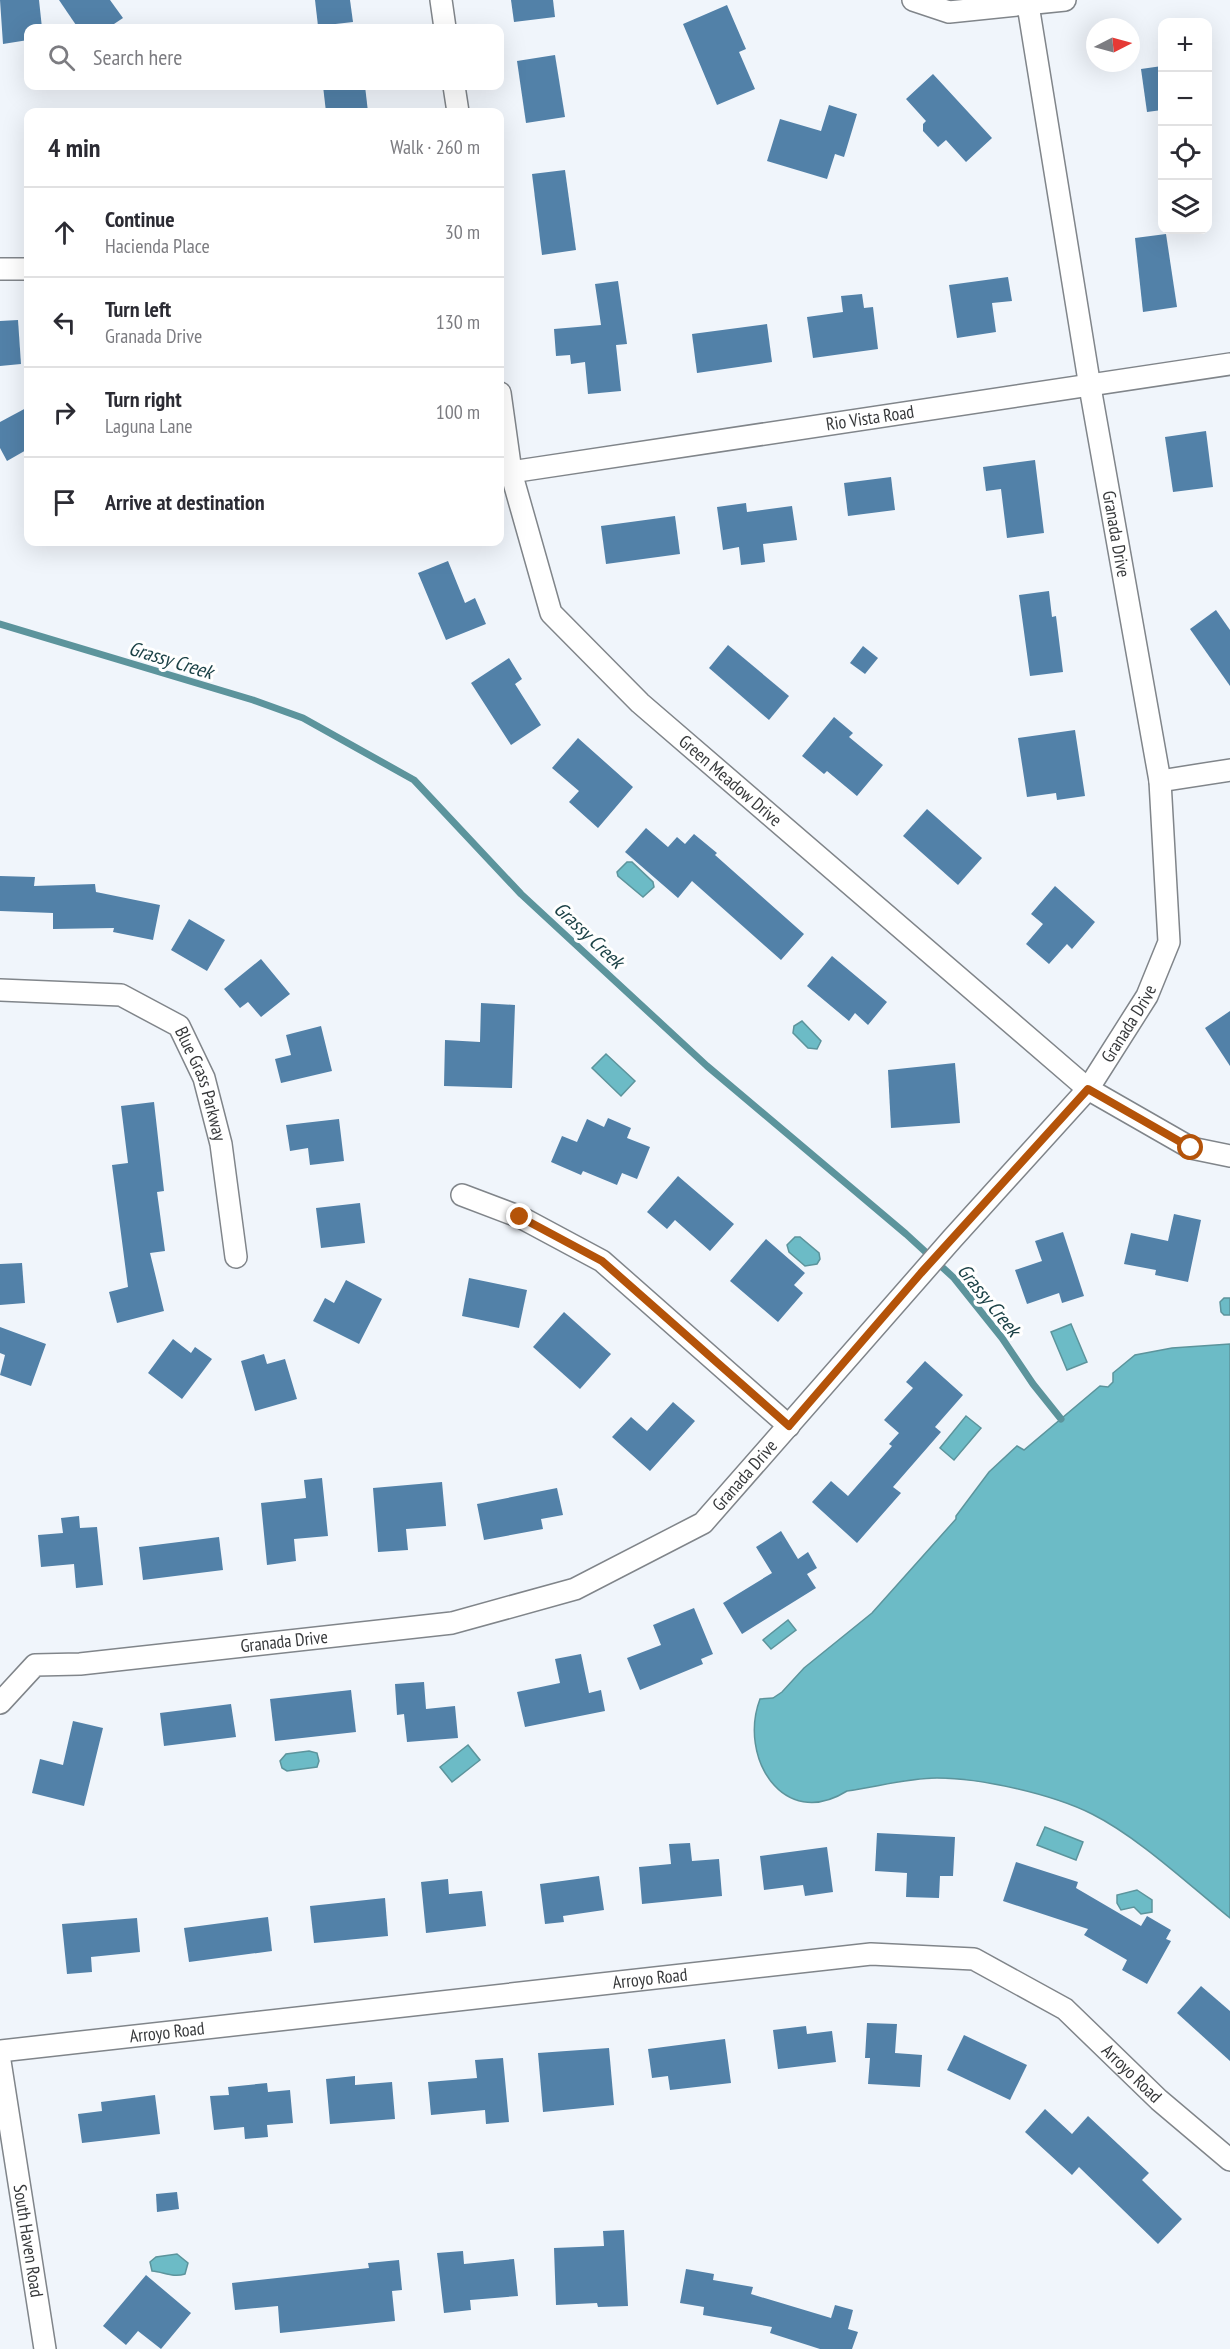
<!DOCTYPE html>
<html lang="en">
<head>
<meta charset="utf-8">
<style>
  :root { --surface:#fff; --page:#f7f7f7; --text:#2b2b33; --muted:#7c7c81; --line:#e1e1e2 }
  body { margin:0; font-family:"PT Sans Narrow",sans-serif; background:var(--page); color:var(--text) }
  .controls { position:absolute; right:18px; top:18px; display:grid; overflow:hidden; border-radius:12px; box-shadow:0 6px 24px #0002 }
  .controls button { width:54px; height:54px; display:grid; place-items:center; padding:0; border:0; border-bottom:2px solid var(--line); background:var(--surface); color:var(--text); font:30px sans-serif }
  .compass { position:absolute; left:1086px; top:18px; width:54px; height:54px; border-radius:50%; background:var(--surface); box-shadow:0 6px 24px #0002; rotate:84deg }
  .stop { position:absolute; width:18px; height:18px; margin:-14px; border:4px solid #b45309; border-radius:50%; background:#fff }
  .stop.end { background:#b45309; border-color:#fff; box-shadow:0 2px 6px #0008 }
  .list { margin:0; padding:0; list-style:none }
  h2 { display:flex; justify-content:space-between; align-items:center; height:78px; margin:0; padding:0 24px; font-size:26px }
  h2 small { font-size:20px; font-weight:400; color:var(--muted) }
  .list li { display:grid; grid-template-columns:39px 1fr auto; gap:18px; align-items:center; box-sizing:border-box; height:90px; padding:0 24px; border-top:2px solid var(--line) }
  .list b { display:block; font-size:22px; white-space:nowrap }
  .list p { margin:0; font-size:20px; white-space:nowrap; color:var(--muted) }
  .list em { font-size:20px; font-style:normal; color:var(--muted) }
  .icon { flex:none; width:33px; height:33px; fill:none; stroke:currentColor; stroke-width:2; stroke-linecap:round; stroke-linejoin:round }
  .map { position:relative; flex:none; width:1230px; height:2349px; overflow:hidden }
  .search { position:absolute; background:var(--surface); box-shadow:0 6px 24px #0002; left:24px; top:24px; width:480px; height:66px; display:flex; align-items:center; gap:15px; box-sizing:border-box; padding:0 21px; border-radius:12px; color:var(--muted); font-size:22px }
  .panel { position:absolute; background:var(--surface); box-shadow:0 6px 24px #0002; left:24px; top:108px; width:480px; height:438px; border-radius:12px }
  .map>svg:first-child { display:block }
  .water { fill:#6cbbc6; stroke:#5c949c; stroke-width:1.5 }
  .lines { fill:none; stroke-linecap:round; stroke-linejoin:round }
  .stream { stroke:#5c949c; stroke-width:7 }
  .building { fill:#5281a8 }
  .street-casing { stroke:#80858a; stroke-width:24 }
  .street { stroke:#fff; stroke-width:21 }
  .route { stroke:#b45309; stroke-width:8 }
  .labels { text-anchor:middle; stroke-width:6; stroke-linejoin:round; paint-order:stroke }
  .street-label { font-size:18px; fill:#37393b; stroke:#fff }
  .water-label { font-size:20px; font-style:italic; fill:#1c4247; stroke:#fff }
</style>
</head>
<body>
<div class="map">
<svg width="1230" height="2349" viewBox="0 0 1230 2349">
  <rect width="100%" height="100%" fill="#f0f5fb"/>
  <!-- water -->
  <g class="water">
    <polygon points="627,862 632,862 653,882 654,887 643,897 618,876 617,872"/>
    <polygon points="802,1021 821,1041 817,1049 808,1048 793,1033 794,1026"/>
    <polygon points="606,1054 635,1081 621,1096 592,1068"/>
    <polygon points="795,1237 800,1237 819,1253 820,1259 817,1264 805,1266 789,1252 787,1245"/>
    <polygon points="1224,1298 1230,1298 1230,1315 1224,1315 1221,1312 1220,1302"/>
    <polygon points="1071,1324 1087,1362 1067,1370 1051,1332"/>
    <path d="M1230,1344V1918C1189,1885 1138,1837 1092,1814C1052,1794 981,1778 937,1778C908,1778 876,1787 847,1791C783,1831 738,1757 760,1699L773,1698L782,1692L804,1668L872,1613L956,1519V1516L989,1472L1017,1446L1024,1450L1100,1386L1108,1387L1113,1382V1373L1135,1355L1172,1348Z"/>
    <polygon points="966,1416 981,1428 954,1460 940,1448"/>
    <polygon points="788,1620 796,1630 771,1649 763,1640"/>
    <polygon points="468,1745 480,1760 452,1782 440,1767"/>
    <polygon points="309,1751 317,1753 319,1761 317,1767 287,1771 282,1768 280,1761 286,1754"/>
    <polygon points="1045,1827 1083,1842 1076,1860 1037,1845"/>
    <polygon points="1137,1890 1152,1900 1152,1912 1141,1914 1134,1907 1121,1910 1117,1903 1117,1895"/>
    <path d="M177,2254L188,2263L185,2274C173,2278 164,2272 152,2271L150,2262L156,2257Z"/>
  </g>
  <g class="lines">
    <!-- stream -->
    <polyline class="stream" points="0,624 253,700 303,718 414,780 521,894 707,1066 906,1234 954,1278 1002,1338 1033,1384 1061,1419"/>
  </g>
  <!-- building -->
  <g class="building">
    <polygon points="0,0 39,0 42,28 28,28 28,40 3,44"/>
    <polygon points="59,0 110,0 123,18 108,28 78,28"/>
    <polygon points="315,0 350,0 353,22 318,26"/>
    <polygon points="511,0 553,0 555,17 514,22"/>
    <polygon points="727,5 746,49 739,52 755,89 717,105 683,24"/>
    <polygon points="555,55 565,117 526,123 517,61"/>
    <polygon points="1162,66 1162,110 1147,112 1141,69"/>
    <polygon points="933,74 992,138 966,162 946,140 938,147 923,131 923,124 926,121 906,99"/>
    <polygon points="323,86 365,86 368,112 326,112"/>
    <polygon points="829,105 857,114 844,157 835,154 827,179 767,161 780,119 821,131"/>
    <polygon points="565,170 576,250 542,255 532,174"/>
    <polygon points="1166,234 1177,307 1143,312 1135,238"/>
    <polygon points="1008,277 1012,301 992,303 996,332 957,338 949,285"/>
    <polygon points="618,281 627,344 616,345 621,391 588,394 585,362 571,364 570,355 556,356 554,329 601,325 595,284"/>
    <polygon points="862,294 864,308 873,307 878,349 813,358 807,317 843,312 841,296"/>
    <polygon points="18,320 21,364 0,366 0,321"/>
    <polygon points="767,324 772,362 697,373 692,334"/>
    <polygon points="28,407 28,449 7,461 0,448 0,422"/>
    <polygon points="1206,431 1213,487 1173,492 1165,437"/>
    <polygon points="1035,460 1044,533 1007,538 1001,489 986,491 983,467"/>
    <polygon points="891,477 895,510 848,516 844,483"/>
    <polygon points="746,503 747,512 792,506 797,540 763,544 765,562 741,565 739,547 723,550 717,507"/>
    <polygon points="675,516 680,554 606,564 601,526"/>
    <polygon points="448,561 465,603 475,598 486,624 446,640 418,573"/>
    <polygon points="1049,591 1052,617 1056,616 1063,672 1030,676 1019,595"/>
    <polygon points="1216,610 1230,630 1230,686 1190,629"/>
    <polygon points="728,645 789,696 769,720 709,668"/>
    <polygon points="863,646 878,658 865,674 850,663"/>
    <polygon points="509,658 522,679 515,684 541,725 511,745 471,683"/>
    <polygon points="834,717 853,733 849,737 883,765 857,796 827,771 824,774 802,756"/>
    <polygon points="1075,730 1085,796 1057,800 1056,793 1027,797 1018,738"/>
    <polygon points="578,738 633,787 598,828 569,802 579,791 552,768"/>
    <polygon points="927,809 982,858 958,885 903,836"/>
    <polygon points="646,828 668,847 677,837 685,844 694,834 717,853 715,855 804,934 781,960 692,881 678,898 625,852"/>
    <polygon points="0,876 35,877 34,886 95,884 96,892 160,905 153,940 113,932 114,928 53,929 53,913 0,911"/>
    <polygon points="1055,886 1095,922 1072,949 1067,944 1049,964 1026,944 1043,924 1031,914"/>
    <polygon points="189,919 225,940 207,971 171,950"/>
    <polygon points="832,956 887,1002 868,1025 855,1013 849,1021 807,986"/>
    <polygon points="261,959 290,994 261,1017 248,1002 240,1008 224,989"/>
    <polygon points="481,1003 515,1005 512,1088 444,1086 445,1040 480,1042"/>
    <polygon points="1230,1011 1230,1066 1205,1028"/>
    <polygon points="321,1026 332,1071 281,1083 275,1059 291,1055 286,1035"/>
    <polygon points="955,1063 960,1123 891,1128 888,1070"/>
    <polygon points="154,1102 164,1191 157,1192 165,1251 150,1253 164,1311 117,1323 109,1292 128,1287 112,1165 128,1163 121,1106"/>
    <polygon points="608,1118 631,1128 627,1138 650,1147 637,1179 622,1173 617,1185 583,1171 581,1175 551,1162 562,1136 577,1142 587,1119 604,1127"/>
    <polygon points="339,1119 344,1161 310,1165 308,1148 290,1151 286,1125"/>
    <polygon points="678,1176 734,1224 710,1251 675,1220 667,1229 647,1212"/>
    <polygon points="360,1203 365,1243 321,1248 316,1208"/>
    <polygon points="1174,1214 1201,1220 1188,1282 1155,1275 1156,1270 1124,1264 1131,1233 1168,1241"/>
    <polygon points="1063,1232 1084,1296 1062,1303 1059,1293 1027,1304 1015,1270 1042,1261 1035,1241"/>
    <polygon points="766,1239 805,1273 794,1285 803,1293 778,1322 730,1281"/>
    <polygon points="22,1263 25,1303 0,1305 0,1264"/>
    <polygon points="469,1278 527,1290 519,1328 462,1316"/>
    <polygon points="346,1280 382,1299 359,1344 313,1321 325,1298 334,1303"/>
    <polygon points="564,1312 611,1354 580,1389 533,1347"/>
    <polygon points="0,1327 46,1344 31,1386 0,1375 5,1355 0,1353"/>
    <polygon points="173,1339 191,1353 195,1347 212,1359 182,1399 148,1373"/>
    <polygon points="264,1354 267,1364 285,1359 297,1399 255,1411 241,1361"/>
    <polygon points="925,1361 963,1395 935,1427 941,1432 893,1487 901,1493 857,1543 812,1502 831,1481 848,1496 892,1446 889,1444 899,1433 884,1420 913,1388 906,1382"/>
    <polygon points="673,1402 695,1421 650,1471 612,1437 631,1417 647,1431"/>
    <polygon points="322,1478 328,1536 294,1539 296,1561 267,1565 261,1503 306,1498 304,1480"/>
    <polygon points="442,1482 446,1526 406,1529 408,1550 378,1552 373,1488"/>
    <polygon points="557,1488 563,1515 541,1519 543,1529 484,1540 477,1504"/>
    <polygon points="79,1516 80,1528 97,1527 103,1585 76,1588 74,1564 41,1567 38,1535 63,1533 61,1518"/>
    <polygon points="781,1531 798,1559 808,1552 817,1568 807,1574 816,1588 742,1634 723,1603 772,1573 756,1547"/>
    <polygon points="219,1537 223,1570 143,1580 139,1547"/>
    <polygon points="694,1608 713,1654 701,1659 703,1664 640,1690 627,1658 661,1645 653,1625"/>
    <polygon points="581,1654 589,1693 601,1690 605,1711 525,1727 517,1692 560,1683 555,1659"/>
    <polygon points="424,1682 426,1709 455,1706 458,1738 407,1742 404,1714 397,1715 395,1684"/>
    <polygon points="351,1690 356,1732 275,1741 270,1699"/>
    <polygon points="231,1704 236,1737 164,1746 160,1713"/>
    <polygon points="73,1721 103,1728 84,1806 32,1793 40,1759 63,1765"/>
    <polygon points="877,1833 955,1837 953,1876 940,1876 939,1898 906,1897 907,1873 875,1871"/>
    <polygon points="690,1843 692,1861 719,1859 722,1896 642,1904 639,1867 671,1864 669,1844"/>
    <polygon points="827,1847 833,1892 805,1896 803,1885 764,1890 760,1856"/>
    <polygon points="1016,1862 1078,1882 1076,1888 1141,1926 1147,1916 1171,1930 1166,1939 1171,1941 1147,1984 1122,1970 1127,1960 1084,1935 1088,1929 1003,1901"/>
    <polygon points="599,1876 604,1910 563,1916 564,1922 545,1924 540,1884"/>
    <polygon points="448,1879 449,1894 482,1891 486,1926 426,1933 421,1882"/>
    <polygon points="385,1898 388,1936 314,1943 310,1906"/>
    <polygon points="268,1917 272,1951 189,1962 184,1928"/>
    <polygon points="137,1918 140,1952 91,1957 92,1972 67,1974 62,1924"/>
    <polygon points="1201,1986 1230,2011 1230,2061 1177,2013"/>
    <polygon points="867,2023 897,2024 895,2053 922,2055 920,2087 868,2084 870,2058 865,2058"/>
    <polygon points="806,2026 807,2034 832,2031 836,2062 778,2069 773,2030"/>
    <polygon points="964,2035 1027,2065 1010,2100 947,2070"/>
    <polygon points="725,2039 731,2083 670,2090 668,2076 652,2078 648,2049"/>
    <polygon points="609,2048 614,2105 543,2112 538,2053"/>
    <polygon points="503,2058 509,2122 486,2124 485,2110 431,2115 428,2082 477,2078 475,2060"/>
    <polygon points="355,2076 355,2085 392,2082 395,2119 330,2124 326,2079"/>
    <polygon points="267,2083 268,2092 290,2090 293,2123 267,2125 268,2137 245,2139 244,2127 214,2130 210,2096 229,2095 228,2087"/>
    <polygon points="155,2095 160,2134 82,2143 78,2114 102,2111 101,2102"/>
    <polygon points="1045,2109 1072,2134 1088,2116 1149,2173 1142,2180 1182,2219 1158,2244 1079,2167 1072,2175 1025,2132"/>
    <polygon points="177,2192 179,2209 157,2212 156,2194"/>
    <polygon points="624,2230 628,2306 598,2307 597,2303 556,2305 554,2248 604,2246 603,2231"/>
    <polygon points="463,2251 464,2264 514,2259 518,2296 470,2300 471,2310 444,2313 437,2253"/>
    <polygon points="399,2260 402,2290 392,2291 395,2321 280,2333 278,2306 235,2310 232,2283 369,2268 368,2263"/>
    <polygon points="686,2269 714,2274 713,2280 753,2287 751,2294 831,2318 835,2305 853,2310 848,2329 858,2332 852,2349 820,2349 770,2333 772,2327 703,2315 704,2307 680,2303"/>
    <polygon points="146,2275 191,2313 161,2349 138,2331 126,2345 103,2326"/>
  </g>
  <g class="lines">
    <defs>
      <g id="street">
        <polyline points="441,0 445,28"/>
        <polyline points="913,0 949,12 1065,0"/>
        <polyline points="454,86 458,112"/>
        <polyline points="0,269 28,269"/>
        <path id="s1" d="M500,393L511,472L551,613L640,703L1088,1089L1191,1148L1230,1156"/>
        <path id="s2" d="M511,472L1230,364"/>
        <polyline points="1160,781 1230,770"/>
        <path id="s3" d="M0,990L121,995L179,1026L204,1078L221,1144L236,1257"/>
        <polyline points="462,1195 520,1217 602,1261 789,1426"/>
        <path id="s4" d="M0,1703L35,1665L80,1664L452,1623L575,1589L703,1523L952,1239L1088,1089L1147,996L1169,942L1160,781L1090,387L1028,5"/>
        <path id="s5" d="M0,2051L871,1954L974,1959L1065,2009L1159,2100L1230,2160"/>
        <path id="s6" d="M0,2061L45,2349"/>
      </g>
    </defs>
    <!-- street casing -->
    <use href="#street" class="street-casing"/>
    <!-- street -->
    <use href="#street" class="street"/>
  </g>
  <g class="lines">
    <!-- route -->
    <polyline class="route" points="520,1217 602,1261 789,1426 921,1273 1088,1089 1191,1148"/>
  </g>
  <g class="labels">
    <!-- street labels -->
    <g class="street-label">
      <text dy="6" stroke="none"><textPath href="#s2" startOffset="363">Rio Vista Road</textPath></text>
      <text transform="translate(1116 534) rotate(80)" y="6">Granada Drive</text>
      <text dy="6" stroke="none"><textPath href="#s1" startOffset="472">Green Meadow Drive</textPath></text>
      <text dy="6" stroke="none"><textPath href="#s4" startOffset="1400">Granada Drive</textPath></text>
      <text dy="6" stroke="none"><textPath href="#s3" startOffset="249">Blue Grass Parkway</textPath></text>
      <text dy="6" stroke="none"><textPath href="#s4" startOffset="806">Granada Drive</textPath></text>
      <text dy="6" stroke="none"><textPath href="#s4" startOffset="302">Granada Drive</textPath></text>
      <text dy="6" stroke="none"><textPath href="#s5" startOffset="654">Arroyo Road</textPath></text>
      <text dy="6" stroke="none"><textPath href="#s5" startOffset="168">Arroyo Road</textPath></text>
      <text dy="6" stroke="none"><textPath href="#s5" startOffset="1176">Arroyo Road</textPath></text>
      <text dy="6" stroke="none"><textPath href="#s6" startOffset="182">South Haven Road</textPath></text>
    </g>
    <!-- water labels -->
    <g class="water-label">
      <text transform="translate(171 660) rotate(17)" y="7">Grassy Creek</text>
      <text transform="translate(589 935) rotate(43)" y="7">Grassy Creek</text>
      <text transform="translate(989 1300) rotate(51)" y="7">Grassy Creek</text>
    </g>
  </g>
</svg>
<div class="controls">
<button>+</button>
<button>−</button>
<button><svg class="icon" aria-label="locate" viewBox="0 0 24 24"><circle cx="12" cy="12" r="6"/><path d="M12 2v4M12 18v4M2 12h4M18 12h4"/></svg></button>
<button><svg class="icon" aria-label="layers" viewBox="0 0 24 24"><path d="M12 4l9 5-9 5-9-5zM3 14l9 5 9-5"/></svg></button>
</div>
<svg class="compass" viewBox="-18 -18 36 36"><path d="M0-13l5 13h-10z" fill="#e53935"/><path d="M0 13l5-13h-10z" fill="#7c7c81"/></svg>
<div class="stop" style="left:1191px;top:1148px"></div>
<div class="stop end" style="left:520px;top:1217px"></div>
<div class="search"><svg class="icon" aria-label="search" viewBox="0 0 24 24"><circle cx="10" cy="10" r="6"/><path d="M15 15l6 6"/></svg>Search here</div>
<section class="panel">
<h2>4 min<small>Walk · 260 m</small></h2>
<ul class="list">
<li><svg class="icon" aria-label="ahead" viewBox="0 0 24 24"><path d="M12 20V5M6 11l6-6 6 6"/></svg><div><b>Continue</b><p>Hacienda Place</p></div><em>30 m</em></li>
<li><svg class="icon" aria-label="left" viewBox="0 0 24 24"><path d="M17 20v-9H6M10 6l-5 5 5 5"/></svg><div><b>Turn left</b><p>Granada Drive</p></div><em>130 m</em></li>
<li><svg class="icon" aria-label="right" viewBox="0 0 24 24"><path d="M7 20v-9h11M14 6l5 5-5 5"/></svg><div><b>Turn right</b><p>Laguna Lane</p></div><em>100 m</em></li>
<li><svg class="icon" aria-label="arrive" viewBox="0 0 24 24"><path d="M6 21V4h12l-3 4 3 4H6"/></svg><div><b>Arrive at destination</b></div></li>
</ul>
</section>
</div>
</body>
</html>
